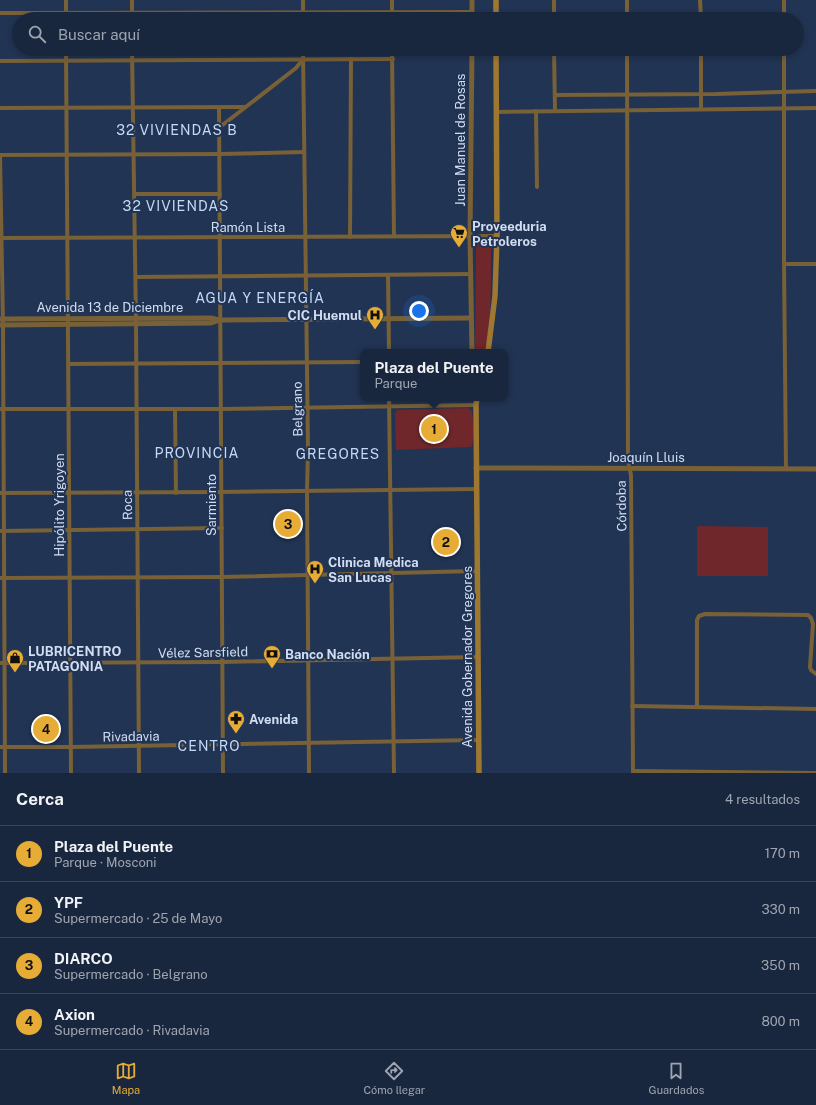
<!DOCTYPE html>
<html lang="es">
<head>
<meta charset="utf-8">
<style>
  :root { --surface:#19273e; --page:#222f45; --text:#f1f3f6; --muted:#9fa5b0; --line:#374458; --accent:#e7ac36 }
  body { margin:0; font-family:"Public Sans",sans-serif; background:var(--page); color:var(--text) }
  .you { position:absolute; left:419px; top:311px; width:14px; height:14px; margin:-10px; border:3px solid #fff; border-radius:50%; background:#1a73e8; box-shadow:0 0 0 6px #1a73e833 }
  .badge { display:grid; place-items:center; width:26px; height:26px; border-radius:50%; background:var(--accent); color:#111; font-size:13px; font-weight:700 }
  .pin { position:absolute; translate:-50% -50%; border:2px solid #fff; box-shadow:0 1px 4px #0006 }
  .popup { position:absolute; left:360px; top:349px; width:148px; height:52px; box-sizing:border-box; display:grid; place-content:center; border-radius:8px; background:var(--surface); filter:drop-shadow(0 1px 3px #0005); font-size:13px; white-space:nowrap; color:var(--muted) }
  .popup b { font-size:15px; color:var(--text) }
  .popup::after { content:''; position:absolute; left:50%; top:100%; margin-left:-8px; border:8px solid transparent; border-top-color:var(--surface) }
  .list { margin:0; padding:0; list-style:none }
  h2 { display:flex; justify-content:space-between; align-items:center; height:52px; margin:0; padding:0 16px; font-size:17px }
  h2 small { font-size:13px; font-weight:400; color:var(--muted) }
  .list li { display:grid; grid-template-columns:26px 1fr auto; gap:12px; align-items:center; box-sizing:border-box; height:56px; padding:0 16px; border-top:1px solid var(--line) }
  .list b { display:block; font-size:15px; white-space:nowrap }
  .list p { margin:0; font-size:13px; white-space:nowrap; color:var(--muted) }
  .list em { font-size:13px; font-style:normal; color:var(--muted) }
  .icon { flex:none; width:22px; height:22px; fill:none; stroke:currentColor; stroke-width:2; stroke-linecap:round; stroke-linejoin:round }
  .map { position:relative; flex:none; width:816px; height:773px; overflow:hidden }
  .search { position:absolute; background:var(--surface); box-shadow:0 2px 6px #0003; left:12px; right:12px; top:12px; height:44px; display:flex; align-items:center; gap:10px; box-sizing:border-box; padding:0 14px; border-radius:22px; color:var(--muted); font-size:15px }
  .sheet { height:276px; background:var(--surface) }
  nav { display:flex; justify-content:space-around; align-items:center; box-sizing:border-box; height:56px; border-top:1px solid var(--line); background:var(--surface); font-size:11px; color:var(--muted) }
  nav a { display:grid; justify-items:center; gap:2px }
  nav .on { color:var(--accent) }
  .map>svg:first-child { display:block }
  .green { fill:#70272b }
  .lines { fill:none; stroke-linecap:round; stroke-linejoin:round }
  .minor { stroke:#786037; stroke-width:4 }
  .tertiary { stroke:#786037; stroke-width:5 }
  .secondary { stroke:#9e7831; stroke-width:5.5 }
  .labels { text-anchor:middle; stroke-width:4; stroke-linejoin:round; paint-order:stroke }
  .street-label { font-size:13px; fill:#d1ddf2; stroke:#213453 }
  .poi-label { font-size:13px; font-weight:bold; fill:#d1ddf2; stroke:#213453; text-anchor:start }
  .neighbourhood-label { font-size:14px; letter-spacing:1px; fill:#c4d8f7; stroke:#213453 }
</style>
</head>
<body>
<div class="map">
<svg width="816" height="773" viewBox="0 0 816 773">
  <rect width="100%" height="100%" fill="#213453"/>
  <!-- green -->
  <g class="green">
    <path d="M484,241H488L491,244C491,281 492,315 485,352H475L476,249L477,245Z"/>
    <path d="M468,408L472,412C473,420 475,441 471,447L396,450L395,414L397,410Z"/>
    <polygon points="697,526 768,527 768,576 697,576"/>
  </g>
  <g class="lines">
    <!-- minor -->
    <g class="minor">
      <polyline points="66,0 66,19"/>
      <polyline points="132,0 132,19"/>
      <polyline points="303,0 303,19"/>
      <polyline points="392,0 392,19"/>
      <polyline points="554,0 554,19"/>
      <polyline points="700,0 701,19"/>
      <polyline points="784,0 784,19"/>
      <polyline points="0,13 472,12"/>
      <polyline points="627,19 627,0"/>
      <polyline points="66,49 71,773"/>
      <polyline points="132,49 136,323 139,773"/>
      <polyline points="303,49 308,449 307,491 309,773"/>
      <polyline points="392,49 394,236"/>
      <polyline points="554,49 555,111"/>
      <polyline points="627,49 628,460 631,475 633,773"/>
      <polyline points="701,49 701,109"/>
      <polyline points="784,49 784,264 786,469"/>
      <polyline points="0,61 393,59"/>
      <polyline points="555,95 716,94 816,91"/>
      <polyline points="0,108 245,107"/>
      <polyline points="219,108 223,773"/>
      <polyline points="536,111 537,187"/>
      <polyline points="497,112 816,108"/>
      <polyline points="220,127 296,68 303,59"/>
      <polyline points="0,155 3,325 5,773"/>
      <polyline points="0,155 220,154 304,152"/>
      <polyline points="135,194 220,194"/>
      <polyline points="350,237 351,59"/>
      <polyline points="0,238 497,236"/>
      <polyline points="784,264 816,264"/>
      <polyline points="388,275 389,352"/>
      <polyline points="136,277 471,274"/>
      <polyline points="68,364 363,362"/>
      <polyline points="389,398 394,773"/>
      <polyline points="0,409 221,409 476,405"/>
      <polyline points="175,409 176,493"/>
      <polyline points="0,493 221,492 477,489"/>
      <polyline points="0,531 222,528"/>
      <polyline points="0,578 222,577 477,571"/>
      <polyline points="0,663 222,662 478,657"/>
      <polyline points="632,706 816,709"/>
      <polyline points="697,707 697,620 699,616 705,614 808,615 811,618 813,624 810,667 811,670 816,674"/>
      <polyline points="0,747 71,747 479,740"/>
      <polyline points="633,771 816,773"/>
    </g>
    <!-- tertiary -->
    <g class="tertiary">
      <polyline points="472,0 472,19"/>
      <polyline points="472,49 470,236 472,352"/>
      <polyline points="0,319 211,318 219,320"/>
      <polyline points="0,325 211,323 220,320 471,318"/>
      <polyline points="476,468 816,469"/>
    </g>
    <!-- secondary -->
    <g class="secondary">
      <polyline points="496,19 496,0"/>
      <polyline points="488,352 495,296 497,236 496,49"/>
      <polyline points="477,398 476,405 479,773"/>
    </g>
  </g>
  <!-- icons -->
  <defs>
    <symbol id="supermarket-pin" viewBox="-11 -11 22 30"><path d="M0 17L-7.5 6A9.5 9.5 0 1 1 7.5 6Z" fill="#e7ac36" stroke="#213453"/><path d="M-6-5.5h2.5l.6 2H6L4.5 2H-2.5L-4.4-4H-6ZM-1.5 3.2a1.3 1.3 0 1 0 .1 0ZM3 3.2a1.3 1.3 0 1 0 .1 0Z" fill="#111"/></symbol>
    <symbol id="hospital-pin" viewBox="-11 -11 22 30"><path d="M0 17L-7.5 6A9.5 9.5 0 1 1 7.5 6Z" fill="#e7ac36" stroke="#213453"/><path d="M-5-5h3v3.5h4V-5h3V5h-3V1.5h-4V5h-3Z" fill="#111"/></symbol>
    <symbol id="bank-pin" viewBox="-11 -11 22 30"><path d="M0 17L-7.5 6A9.5 9.5 0 1 1 7.5 6Z" fill="#e7ac36" stroke="#213453"/><path d="M-6-4H6V4H-6ZM0-2.3a2.3 2.3 0 1 0 0 4.6a2.3 2.3 0 1 0 0-4.6Z" fill="#111"/></symbol>
    <symbol id="shop-pin" viewBox="-11 -11 22 30"><path d="M0 17L-7.5 6A9.5 9.5 0 1 1 7.5 6Z" fill="#e7ac36" stroke="#213453"/><path d="M-5-2.5h2.3a2.7 3.5 0 0 1 5.4 0H5L5.5 6h-11ZM-1.5-2.5h3a1.5 2.3 0 0 0-3 0Z" fill="#111"/></symbol>
    <symbol id="pharmacy-pin" viewBox="-11 -11 22 30"><path d="M0 17L-7.5 6A9.5 9.5 0 1 1 7.5 6Z" fill="#e7ac36" stroke="#213453"/><path d="M-2-6h4v4h4v4h-4v4h-4v-4h-4v-4h4Z" fill="#111"/></symbol>
  </defs>
  <g fill-rule="evenodd">
    <use href="#supermarket-pin" x="449" y="223" width="20" height="27"/>
    <use href="#hospital-pin" x="365" y="305" width="20" height="27"/>
    <use href="#hospital-pin" x="305" y="559" width="20" height="27"/>
    <use href="#bank-pin" x="262" y="644" width="20" height="27"/>
    <use href="#shop-pin" x="5" y="648" width="20" height="27"/>
    <use href="#pharmacy-pin" x="226" y="709" width="20" height="27"/>
  </g>
  <g class="labels">
    <!-- street labels -->
    <g class="street-label">
      <text transform="translate(460 140) rotate(-90)" y="5">Juan Manuel de Rosas</text>
      <text x="248" y="232">Ramón Lista</text>
      <text x="110" y="312">Avenida 13 de Diciembre</text>
      <text transform="translate(297 409) rotate(-91)" y="5">Belgrano</text>
      <text x="646" y="462">Joaquín Lluis</text>
      <text transform="translate(59 505) rotate(-90)" y="5">Hipólito Yrigoyen</text>
      <text transform="translate(127 505) rotate(-91)" y="5">Roca</text>
      <text transform="translate(211 505) rotate(-90)" y="5">Sarmiento</text>
      <text transform="translate(621 506) rotate(-91)" y="5">Córdoba</text>
      <text transform="translate(203 652) rotate(-1)" y="5">Vélez Sarsfield</text>
      <text transform="translate(467 657) rotate(-90)" y="5">Avenida Gobernador Gregores</text>
      <text transform="translate(131 736) rotate(-1)" y="5">Rivadavia</text>
    </g>
    <!-- poi labels -->
    <g class="poi-label">
      <text x="472" y="231">Proveeduria<tspan x="472" dy="15">Petroleros</tspan></text>
      <text x="362" y="320" text-anchor="end">CIC Huemul</text>
      <text x="328" y="567">Clinica Medica<tspan x="328" dy="15">San Lucas</tspan></text>
      <text x="28" y="656">LUBRICENTRO<tspan x="28" dy="15">PATAGONIA</tspan></text>
      <text x="285" y="659">Banco Nación</text>
      <text x="249" y="724">Avenida</text>
    </g>
    <!-- neighbourhood labels -->
    <g class="neighbourhood-label">
      <text x="177" y="135">32 VIVIENDAS B</text>
      <text x="176" y="211">32 VIVIENDAS</text>
      <text x="260" y="303">AGUA Y ENERGÍA</text>
      <text x="197" y="458">PROVINCIA</text>
      <text x="338" y="459">GREGORES</text>
      <text x="209" y="751">CENTRO</text>
    </g>
  </g>
</svg>
<div class="you"></div>
<div class="pin badge" style="left:434px;top:429px">1</div>
<div class="popup"><b>Plaza del Puente</b>Parque</div>
<div class="pin badge" style="left:446px;top:542px">2</div>
<div class="pin badge" style="left:288px;top:524px">3</div>
<div class="pin badge" style="left:46px;top:729px">4</div>
<div class="search"><svg class="icon" aria-label="search" viewBox="0 0 24 24"><circle cx="10" cy="10" r="6"/><path d="M15 15l6 6"/></svg>Buscar aquí</div>
</div>
<section class="sheet">
<h2>Cerca<small>4 resultados</small></h2>
<ul class="list">
<li><span class="badge">1</span><div><b>Plaza del Puente</b><p>Parque · Mosconi</p></div><em>170 m</em></li>
<li><span class="badge">2</span><div><b>YPF</b><p>Supermercado · 25 de Mayo</p></div><em>330 m</em></li>
<li><span class="badge">3</span><div><b>DIARCO</b><p>Supermercado · Belgrano</p></div><em>350 m</em></li>
<li><span class="badge">4</span><div><b>Axion</b><p>Supermercado · Rivadavia</p></div><em>800 m</em></li>
</ul>
</section>
<nav>
<a class="on"><svg class="icon" aria-label="map" viewBox="0 0 24 24"><path d="M3 6l6-2 6 2 6-2v14l-6 2-6-2-6 2zM9 4v14M15 6v14"/></svg>Mapa</a>
<a><svg class="icon" aria-label="directions" viewBox="0 0 24 24"><path d="M12 3l9 9-9 9-9-9zM9 14v-3h6M13 9l2 2-2 2"/></svg>Cómo llegar</a>
<a><svg class="icon" aria-label="saved" viewBox="0 0 24 24"><path d="M7 4h10v16l-5-4-5 4z"/></svg>Guardados</a>
</nav>
</body>
</html>
